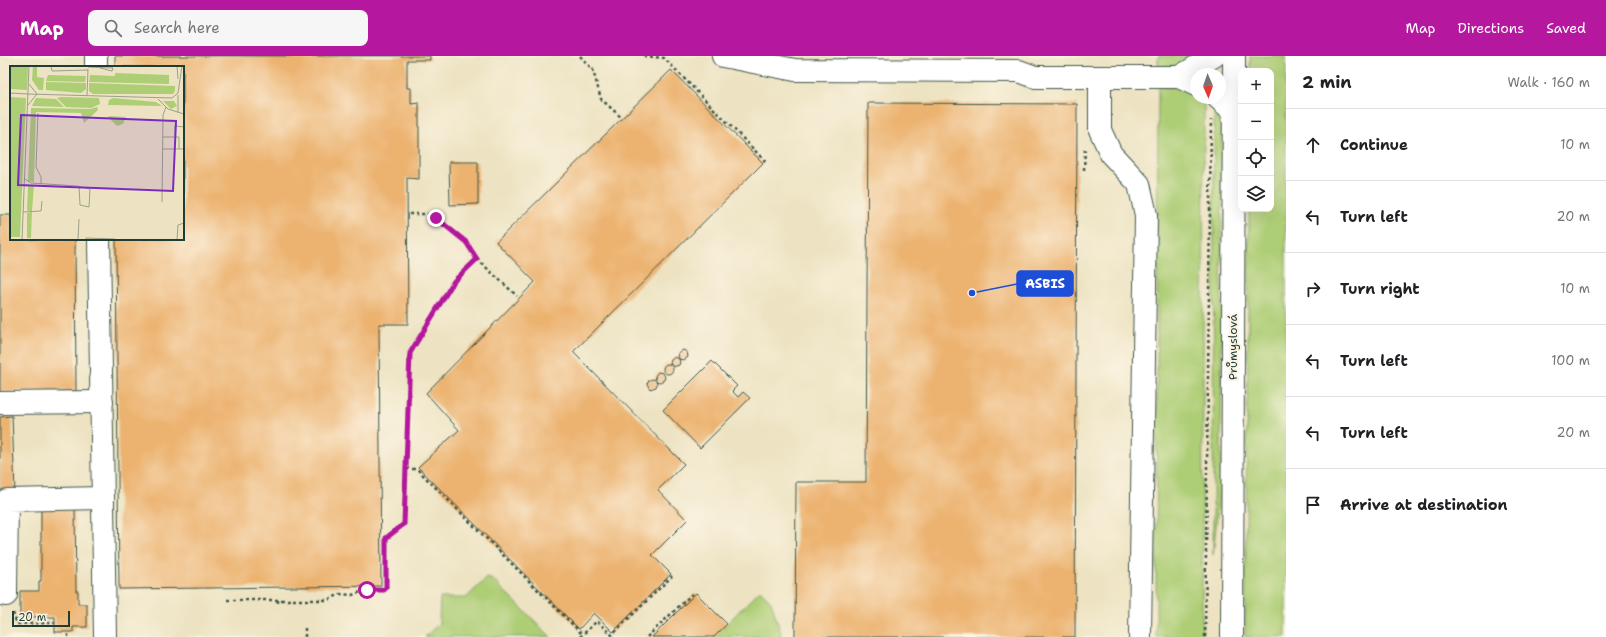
<!DOCTYPE html>
<html lang="en">
<head>
<meta charset="utf-8">
<style>
  :root { --surface:#fff; --page:#f6f6f6; --text:#202124; --muted:#757577; --line:#e0e0e0; --accent:#b5179e }
  body { margin:0; font-family:"Shantell Sans",sans-serif; background:var(--page); color:var(--text) }
  .controls { position:absolute; right:12px; top:12px; display:grid; overflow:hidden; border-radius:8px; box-shadow:0 4px 16px #0002 }
  .controls button { width:36px; height:36px; display:grid; place-items:center; padding:0; border:0; border-bottom:1px solid var(--line); background:var(--surface); color:var(--text); font:20px sans-serif }
  .compass { position:absolute; left:1190px; top:12px; width:36px; height:36px; border-radius:50%; background:var(--surface); box-shadow:0 4px 16px #0002; rotate:178deg }
  .scale { position:absolute; left:12px; bottom:10px; width:58px; box-sizing:border-box; padding-left:4px; border:2px solid #1f3d34; border-top:0; font-size:11px; line-height:14px; white-space:nowrap; color:#1f3d34; -webkit-text-stroke:3px #fcf5e5; paint-order:stroke }
  .stop { position:absolute; width:12px; height:12px; margin:-9px; border:3px solid #b5179e; border-radius:50%; background:#fff }
  .stop.end { background:#b5179e; border-color:#fff; box-shadow:0 1px 4px #0008 }
  .list { margin:0; padding:0; list-style:none }
  h2 { display:flex; justify-content:space-between; align-items:center; height:52px; margin:0; padding:0 16px; font-size:17px }
  h2 small { font-size:13px; font-weight:400; color:var(--muted) }
  .list li { display:grid; grid-template-columns:26px 1fr auto; gap:12px; align-items:center; box-sizing:border-box; height:72px; padding:0 16px; border-top:1px solid var(--line) }
  .list b { display:block; font-size:15px; white-space:nowrap }
  .list em { font-size:13px; font-style:normal; color:var(--muted) }
  .icon { flex:none; width:22px; height:22px; fill:none; stroke:currentColor; stroke-width:2; stroke-linecap:round; stroke-linejoin:round }
  .map { position:relative; flex:none; width:1286px; height:581px; overflow:hidden }
  header { display:flex; align-items:center; gap:24px; box-sizing:border-box; height:56px; padding:0 20px; background:var(--accent); color:#fff }
  header strong { font-size:19px }
  nav { display:flex; gap:22px; margin-inline-start:auto; font-size:14px }
  .search { width:280px; height:36px; background:var(--page); display:flex; align-items:center; gap:10px; box-sizing:border-box; padding:0 14px; border-radius:8px; color:var(--muted); font-size:15px }
  main { display:flex }
  aside { flex:1; background:var(--surface) }
  .map>svg:first-child { display:block }
  .green { fill:#aece76; stroke:#668655 }
  .building { fill:#ecb26f }
  .lines { fill:none; stroke-linecap:round; stroke-linejoin:round }
  .minor-casing { stroke:#3e5649; stroke-width:24 }
  .major-casing { stroke:#3e5649; stroke-width:24 }
  .path { stroke:#3e5649; stroke-width:2.5; stroke-dasharray:3 3; stroke-linecap:butt }
  .minor { stroke:#fff; stroke-width:22 }
  .major { stroke:#fff; stroke-width:22 }
  .route { stroke:#b5179e; stroke-width:5 }
  .labels { text-anchor:middle; stroke-width:4; stroke-linejoin:round; paint-order:stroke }
  .street-label { font-size:12px; fill:#1f3d34; stroke:#fcf5e5 }
  .inset-road { fill:none; stroke:#9ba189; stroke-width:1 }
  .view { fill:#7b2cbf; fill-opacity:0.15; stroke:#7b2cbf; stroke-width:2 }
  .inset-edge { fill:none; stroke:#1f3d34; stroke-width:2 }
  .leader { fill:none; stroke:#1d4ed8; stroke-width:1.5 }
  .callout-dot { fill:#1d4ed8; stroke:#fcf5e5; stroke-width:1.5 }
  .callout { fill:#1d4ed8; stroke:#1d4ed8; stroke-width:1.5 }
  .callout-label { font-size:13px; text-anchor:middle; font-weight:bold; fill:#fff }
</style>
</head>
<body>
<header>
<strong>Map</strong>
<div class="search"><svg class="icon" aria-label="search" viewBox="0 0 24 24"><circle cx="10" cy="10" r="6"/><path d="M15 15l6 6"/></svg>Search here</div>
<nav><a>Map</a><a>Directions</a><a>Saved</a></nav>
</header>
<main>
<div class="map">
<svg width="1286" height="581" viewBox="0 0 1286 581">
  <rect width="100%" height="100%" fill="#fcf5e5"/>
  <filter id="ink" filterUnits="userSpaceOnUse"><feTurbulence type="fractalNoise" baseFrequency=".025" numOctaves="2"/><feDisplacementMap in="SourceGraphic" scale="8" xChannelSelector="R" yChannelSelector="G"/><feConvolveMatrix kernelMatrix="1 2 1 2 8 2 1 2 1" color-interpolation-filters="sRGB"/></filter>
  <filter id="wash" filterUnits="userSpaceOnUse"><feTurbulence type="fractalNoise" baseFrequency=".012" numOctaves="4" result="noise"/><feDisplacementMap in="SourceGraphic" scale="16" xChannelSelector="R" yChannelSelector="G"/><feGaussianBlur stdDeviation="0.9" result="paint"/><feColorMatrix in="noise" values="0 0 0 0 0 0 0 0 0 0 0 0 0 0 0 0 0 1.4 0 .05"/><feComposite in="paint" operator="in"/></filter>
  <g filter="url(#wash)">
    <rect width="100%" height="100%" fill="#ede3c2"/>
    <!-- green -->
    <g class="green">
      <polygon points="1158,0 1202,0 1179,10 1158,10"/>
      <polygon points="1250,0 1286,0 1286,581 1245,581 1249,153 1271,153 1271,15 1250,15"/>
      <polygon points="1158,31 1176,31 1196,37 1196,42 1204,43 1202,581 1156,581"/>
      <polygon points="1214,55 1220,67 1222,79 1221,421 1213,499"/>
      <polygon points="487,522 493,524 551,581 425,581 439,567 440,542 466,542"/>
      <polygon points="760,534 771,545 782,581 714,581"/>
    </g>
    <g id="blocks">
      <!-- building -->
      <g class="building">
        <polygon points="115,0 430,0 430,4 407,4 407,32 411,32 411,48 419,47 419,123 407,122 408,268 379,268 381,530 119,533 116,183 183,183 183,11 115,11"/>
        <polygon points="671,14 763,107 573,296 684,408 658,434 687,464 652,499 671,518 613,576 594,557 579,573 418,411 459,374 426,337 535,226 496,186"/>
        <polygon points="868,47 1077,48 1075,581 795,581 796,426 866,426"/>
        <polygon points="449,106 478,106 478,148 450,149"/>
        <polygon points="0,159 11,159 11,183 75,183 76,335 0,336"/>
        <polygon points="683,294 687,296 688,301 684,304 679,303 680,306 679,309 673,311 670,307 671,304 675,301 679,303 678,297"/>
        <polygon points="712,305 737,330 732,335 738,341 743,336 750,342 700,392 663,354"/>
        <circle cx="668" cy="313" r="5"/>
        <polygon points="658,316 663,317 665,321 664,324 660,326 656,325 657,327 656,331 650,333 647,328 648,325 652,323 656,324 655,320"/>
        <polygon points="12,360 15,436 0,436 0,361"/>
        <polygon points="41,452 75,452 76,535 78,535 78,548 87,548 87,571 73,571 73,576 55,576 55,561 20,561 20,535 39,535 39,525 41,525"/>
        <polygon points="696,537 727,568 714,581 652,581"/>
      </g>
    </g>
  </g>
  <g filter="url(#ink)">
    <use href="#blocks" fill-opacity="0" stroke="#3e5649" stroke-width="1"/>
    <g class="lines">
      <defs>
        <g id="minor">
          <polyline points="96,0 96,11"/>
          <polyline points="723,0 795,14 1019,15 1035,21 1179,21 1196,29"/>
          <polyline points="1100,21 1100,74 1111,98 1139,128 1146,159 1140,581"/>
          <polyline points="1179,21 1214,0"/>
          <polyline points="1218,42 1233,55"/>
          <polyline points="99,183 105,581"/>
          <polyline points="0,347 102,346"/>
          <polyline points="0,538 6,539 7,444 103,442"/>
        </g>
        <polyline id="major" points="1232,581 1234,0"/>
      </defs>
      <!-- minor casing -->
      <use href="#minor" class="minor-casing"/>
      <!-- major casing -->
      <use href="#major" class="major-casing"/>
      <!-- path -->
      <g class="path">
        <polyline points="580,0 593,14 601,43 622,62"/>
        <polyline points="644,0 664,2 767,107"/>
        <polyline points="1084,114 1085,92"/>
        <polyline points="477,203 517,240"/>
        <polyline points="406,413 417,413 583,579"/>
        <polyline points="227,544 328,544 340,538 352,539 367,534 384,534 386,532 386,482 404,467 410,297 454,225 477,203 466,186 432,158 407,158"/>
        <polyline points="278,544 278,549"/>
        <polyline points="13,557 17,568 55,567"/>
        <polyline points="68,581 68,576"/>
        <polyline points="305,581 305,569"/>
        <polyline points="580,581 597,565 612,579 672,520"/>
        <polyline points="647,581 693,537"/>
        <polyline points="1205,581 1211,64"/>
      </g>
      <!-- minor -->
      <use href="#minor" class="minor"/>
      <!-- major -->
      <use href="#major" class="major"/>
    </g>
  </g>
  <g class="lines" filter="url(#ink)">
    <!-- route -->
    <polyline class="route" points="367,534 384,534 386,532 386,482 404,468 410,297 454,225 477,203 466,186 436,162"/>
  </g>
  <g class="labels">
    <!-- street labels -->
    <g class="street-label">
      <text transform="translate(1233 291) rotate(-90)" y="4">Průmyslová</text>
    </g>
  </g>
  <!-- overview -->
  <g transform="translate(10 10)">
    <rect width="174" height="174" fill="#ede3c2"/>
    <path d="M0,0H18L17,24L0,23ZM23,0H27V11L34,12L33,24H29L22,14ZM105,7L159,9V18L79,16L80,9L105,10ZM38,9L76,10L75,16L36,15ZM36,16L76,17V23L71,27L36,24ZM79,17L165,20V25L163,28H83L79,25ZM0,31L16,32L10,171H0ZM52,31L89,32L90,38L81,42L56,41L47,32ZM26,32L46,33L54,41L22,40ZM103,32L146,36L152,40L98,39L99,34ZM153,35H164L167,40L161,43ZM87,41L88,44L74,57L71,47L26,46L24,116L18,115L21,42L80,43ZM98,51L100,50L116,51L113,58L107,60ZM24,119L22,145H19L17,144L18,120ZM22,146L21,172H17V147Z" fill="#aece76"/>
    <path class="inset-road" d="M41,0L42,5L78,4M167,0L168,13M78,1L103,2L102,5L90,2M19,18L27,28M0,27L18,28M18,28L162,32L168,27L172,0M77,30L78,3M148,33L158,43L174,48M18,39L27,28M28,47L26,101L31,111V118M168,47V29M153,71H165V60L174,61M165,71H169V83M153,83H174M15,113L21,117L67,120L80,123L79,141L70,139L69,120M152,136L153,49L156,41M13,146L31,145L32,135M12,174L19,0M68,174L69,153M76,174V172L105,173M167,174L168,159L174,157"/>
    <path class="view" d="M11,49L166,55L163,125L8,119Z"/>
    <rect width="174" height="174" class="inset-edge"/>
  </g>
  <!-- callouts -->
  <path class="leader" d="M972 237L1017 228"/>
  <circle class="callout-dot" cx="972" cy="237" r="4"/>
  <rect class="callout" x="1017" y="215" width="56" height="25" rx="4"/>
  <g class="callout-label">
    <text x="1045" y="232">ASBIS</text>
  </g>
</svg>
<div class="controls">
<button>+</button>
<button>−</button>
<button><svg class="icon" aria-label="locate" viewBox="0 0 24 24"><circle cx="12" cy="12" r="6"/><path d="M12 2v4M12 18v4M2 12h4M18 12h4"/></svg></button>
<button><svg class="icon" aria-label="layers" viewBox="0 0 24 24"><path d="M12 4l9 5-9 5-9-5zM3 14l9 5 9-5"/></svg></button>
</div>
<svg class="compass" viewBox="-18 -18 36 36"><path d="M0-13l5 13h-10z" fill="#e53935"/><path d="M0 13l5-13h-10z" fill="#757577"/></svg>
<div class="scale">20 m</div>
<div class="stop" style="left:367px;top:534px"></div>
<div class="stop end" style="left:436px;top:162px"></div>
</div>
<aside>
<h2>2 min<small>Walk · 160 m</small></h2>
<ul class="list">
<li><svg class="icon" aria-label="ahead" viewBox="0 0 24 24"><path d="M12 20V5M6 11l6-6 6 6"/></svg><div><b>Continue</b></div><em>10 m</em></li>
<li><svg class="icon" aria-label="left" viewBox="0 0 24 24"><path d="M17 20v-9H6M10 6l-5 5 5 5"/></svg><div><b>Turn left</b></div><em>20 m</em></li>
<li><svg class="icon" aria-label="right" viewBox="0 0 24 24"><path d="M7 20v-9h11M14 6l5 5-5 5"/></svg><div><b>Turn right</b></div><em>10 m</em></li>
<li><svg class="icon" aria-label="left" viewBox="0 0 24 24"><path d="M17 20v-9H6M10 6l-5 5 5 5"/></svg><div><b>Turn left</b></div><em>100 m</em></li>
<li><svg class="icon" aria-label="left" viewBox="0 0 24 24"><path d="M17 20v-9H6M10 6l-5 5 5 5"/></svg><div><b>Turn left</b></div><em>20 m</em></li>
<li><svg class="icon" aria-label="arrive" viewBox="0 0 24 24"><path d="M6 21V4h12l-3 4 3 4H6"/></svg><div><b>Arrive at destination</b></div></li>
</ul>
</aside>
</main>
</body>
</html>
